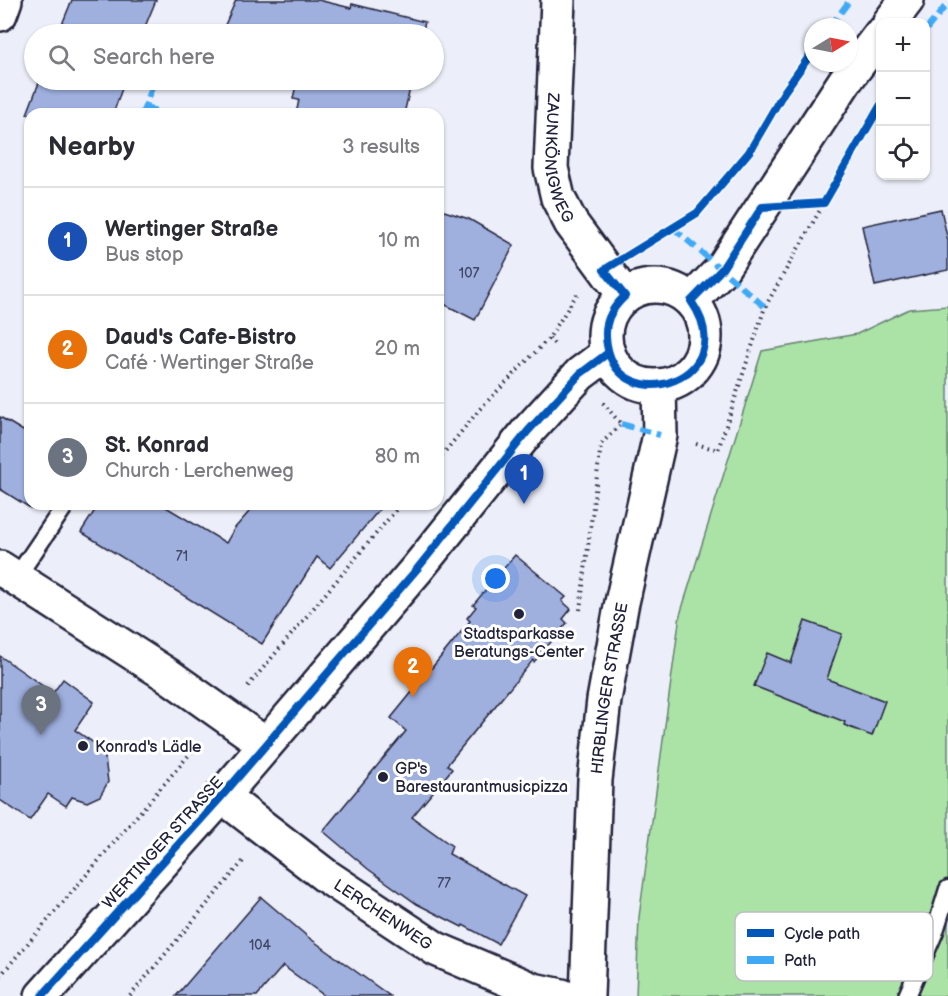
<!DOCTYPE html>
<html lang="en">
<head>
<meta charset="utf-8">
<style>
  :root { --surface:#fff; --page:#f2f2f3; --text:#2b2b33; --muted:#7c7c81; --line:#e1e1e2; --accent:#22223b }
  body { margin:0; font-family:"Balsamiq Sans",sans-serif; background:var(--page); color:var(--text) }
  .controls { position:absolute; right:18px; top:18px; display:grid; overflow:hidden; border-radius:12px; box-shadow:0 2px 4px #0004 }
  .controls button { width:54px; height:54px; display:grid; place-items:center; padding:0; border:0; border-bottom:2px solid var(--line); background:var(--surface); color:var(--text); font:30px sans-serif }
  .compass { position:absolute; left:804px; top:18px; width:54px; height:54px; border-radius:50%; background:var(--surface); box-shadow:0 2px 4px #0004; rotate:80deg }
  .you { position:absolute; left:496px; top:579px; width:21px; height:21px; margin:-15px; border:4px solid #fff; border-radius:50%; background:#1a73e8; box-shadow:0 0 0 9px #1a73e833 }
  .badge { display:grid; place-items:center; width:39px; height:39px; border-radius:50%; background:var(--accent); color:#fff; font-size:20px; font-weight:700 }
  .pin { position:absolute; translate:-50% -50px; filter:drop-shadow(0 2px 3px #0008) }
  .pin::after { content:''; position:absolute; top:32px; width:21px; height:18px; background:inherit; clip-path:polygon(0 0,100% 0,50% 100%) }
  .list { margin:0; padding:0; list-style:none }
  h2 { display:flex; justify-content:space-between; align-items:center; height:78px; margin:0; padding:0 24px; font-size:26px }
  h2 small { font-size:20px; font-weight:400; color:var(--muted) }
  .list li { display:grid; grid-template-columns:39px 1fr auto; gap:18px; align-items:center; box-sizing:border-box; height:108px; padding:0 24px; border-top:2px solid var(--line) }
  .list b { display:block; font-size:22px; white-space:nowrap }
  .list p { margin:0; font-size:20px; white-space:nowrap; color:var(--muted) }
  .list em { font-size:20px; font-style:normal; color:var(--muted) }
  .icon { flex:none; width:33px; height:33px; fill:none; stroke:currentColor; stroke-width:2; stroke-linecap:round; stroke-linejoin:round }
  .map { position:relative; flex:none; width:948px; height:996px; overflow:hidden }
  .search { position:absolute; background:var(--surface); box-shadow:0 2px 4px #0004; left:24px; top:24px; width:420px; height:66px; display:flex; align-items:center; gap:15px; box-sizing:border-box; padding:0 21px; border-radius:33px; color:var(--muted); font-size:22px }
  .panel { position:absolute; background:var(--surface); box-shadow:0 2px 4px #0004; left:24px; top:108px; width:420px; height:402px; border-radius:18px }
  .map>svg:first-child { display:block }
  .green { fill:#abe3a7; stroke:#668271; stroke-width:1.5 }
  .building { fill:#9fb0df; stroke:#22223b; stroke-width:1.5 }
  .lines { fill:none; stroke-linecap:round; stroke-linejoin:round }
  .service-casing { stroke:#22223b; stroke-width:21 }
  .minor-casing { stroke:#22223b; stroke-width:38 }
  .tertiary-casing { stroke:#22223b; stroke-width:38 }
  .path { stroke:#22223b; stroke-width:4; stroke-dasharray:1.5 4.5; stroke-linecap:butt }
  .service { stroke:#fff; stroke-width:16 }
  .minor { stroke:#fff; stroke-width:33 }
  .tertiary { stroke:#fff; stroke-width:33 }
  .quiet { stroke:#3fa9f5; stroke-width:6; stroke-dasharray:12 6; stroke-linecap:butt }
  .cycleway-casing { stroke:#fff; stroke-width:11 }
  .cycleway { stroke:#0057b8; stroke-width:8 }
  .poi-dot { fill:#22223b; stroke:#fff; stroke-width:2 }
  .labels { text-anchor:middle; stroke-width:6; stroke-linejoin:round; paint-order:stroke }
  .number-label { font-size:14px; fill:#414664 }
  .street-label { font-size:16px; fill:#22223b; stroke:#fff }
  .poi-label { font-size:16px; fill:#22223b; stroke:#fff; text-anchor:start }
  .key { fill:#fff; stroke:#bdbdc4; stroke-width:1.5 }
  .key-label { font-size:16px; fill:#22223b }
</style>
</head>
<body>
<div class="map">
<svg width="948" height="996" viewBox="0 0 948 996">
  <rect width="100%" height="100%" fill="#eceff9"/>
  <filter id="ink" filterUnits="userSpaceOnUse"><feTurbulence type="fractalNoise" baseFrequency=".0167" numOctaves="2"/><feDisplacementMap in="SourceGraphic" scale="12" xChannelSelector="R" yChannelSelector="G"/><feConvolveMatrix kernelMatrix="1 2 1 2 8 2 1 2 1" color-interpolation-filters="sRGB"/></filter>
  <g filter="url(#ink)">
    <!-- green -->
    <polygon class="green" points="948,306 948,996 636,996 639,917 680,615 762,351 857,334 909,309"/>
    <!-- building -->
    <g class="building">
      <polygon points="72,0 156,0 142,34 58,34"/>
      <polygon points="236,0 318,0 351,8 352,4 425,22 422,34 221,34"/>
      <polygon points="40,80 125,80 113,114 27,114"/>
      <polygon points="297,80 412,80 404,114 296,114 299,100 293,99"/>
      <polygon points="438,209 469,219 514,245 475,320 438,301"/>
      <polygon points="941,209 948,241 948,270 875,286 862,226"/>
      <polygon points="0,417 30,435 30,508 0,489"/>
      <polygon points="99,504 161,504 226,543 234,529 256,504 384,504 330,568 317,557 262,644 81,532"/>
      <polygon points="515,555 566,597 562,601 571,609 563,619 567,623 534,662 533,660 447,765 452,769 412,817 452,846 449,854 525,896 498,944 463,925 462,927 417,904 368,869 323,831 406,731 391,718 470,621 467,618 476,607 473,605"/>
      <polygon points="805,621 842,634 827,679 885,701 872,736 844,725 845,722 754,686 767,653 791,663"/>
      <polygon points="0,656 53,693 63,679 94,702 75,730 104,750 108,782 100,796 87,802 72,797 66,806 48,794 30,820 0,800"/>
      <polygon points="261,897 308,937 390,996 325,996 283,966 257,996 176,996"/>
    </g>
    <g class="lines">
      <defs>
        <g id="service">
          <polyline points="16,578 66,504"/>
          <polyline points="907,996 935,931 948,889"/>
        </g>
        <g id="minor">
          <path id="s1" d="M558,0L551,168L558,198L571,223L625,296"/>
          <polyline points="0,14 5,0"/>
          <polyline points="0,568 169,676 265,744"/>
          <path id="s2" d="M222,796L326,876L436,949L533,990L562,996"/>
          <polyline points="42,996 222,796 417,569 528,431 580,374 608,353"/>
        </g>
        <g id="tertiary">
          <polyline points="890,22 907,0"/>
          <circle cx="655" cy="336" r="50"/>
          <polyline points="691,301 722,269 845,81 880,35"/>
          <path id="s3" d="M587,996L595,780L604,700L621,607L660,435L659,386"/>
        </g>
      </defs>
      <!-- service casing -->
      <use href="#service" class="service-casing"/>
      <!-- minor casing -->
      <use href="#minor" class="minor-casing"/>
      <!-- tertiary casing -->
      <use href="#tertiary" class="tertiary-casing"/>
      <!-- path -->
      <g class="path">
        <polyline points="549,338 556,346"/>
        <polyline points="696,444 718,450 765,307 824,203"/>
        <polyline points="438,460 480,409 549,338 577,294"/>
        <polyline points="580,610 601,444 621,424 603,403"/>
        <polyline points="248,686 401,504"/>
        <polyline points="0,976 200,742"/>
        <polyline points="130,996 245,859"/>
      </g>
      <!-- service -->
      <use href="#service" class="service"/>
      <!-- minor -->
      <use href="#minor" class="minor"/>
      <!-- tertiary -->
      <use href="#tertiary" class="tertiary"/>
      <!-- quiet -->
      <g class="quiet">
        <polyline points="830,27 850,0"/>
        <polyline points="926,30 948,3"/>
        <polyline points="145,106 163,114"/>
        <polyline points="142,114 155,80"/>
        <polyline points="673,228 765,307"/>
        <polyline points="621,424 660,435"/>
      </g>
      <defs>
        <g id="cycleway">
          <path d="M813,51L784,92L749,152L697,213L604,270L625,296C610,310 603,324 607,345C620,421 745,378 691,301L722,269L762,207L824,203L880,106"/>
          <polyline points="42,996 222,796 417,569 528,431 580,374 608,353"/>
        </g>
      </defs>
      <!-- cycleway casing -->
      <use href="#cycleway" class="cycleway-casing"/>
      <!-- cycleway -->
      <use href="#cycleway" class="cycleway"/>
    </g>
  </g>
  <!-- markers -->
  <g class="poi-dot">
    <circle cx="519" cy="614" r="6"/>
    <circle cx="83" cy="746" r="6"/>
    <circle cx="383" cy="777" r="6"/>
  </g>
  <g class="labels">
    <!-- number labels -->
    <g class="number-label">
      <text x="469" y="278">107</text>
      <text x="182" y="561">71</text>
      <text x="444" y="888">77</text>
      <text x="260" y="950">104</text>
    </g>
    <!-- street labels -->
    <g class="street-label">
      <text dy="6" stroke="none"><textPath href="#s1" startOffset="159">ZAUNKÖNIGWEG</textPath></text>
      <text dy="6" stroke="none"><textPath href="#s3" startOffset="309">HIRBLINGER STRASSE</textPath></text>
      <text transform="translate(162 842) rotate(-48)" y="6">WERTINGER STRASSE</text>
      <text dy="6" stroke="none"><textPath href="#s2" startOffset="200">LERCHENWEG</textPath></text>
    </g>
    <!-- poi labels -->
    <g class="poi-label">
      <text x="519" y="639" text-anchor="middle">Stadtsparkasse<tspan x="519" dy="18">Beratungs-Center</tspan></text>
      <text x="95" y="752">Konrad's Lädle</text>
      <text x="395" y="774">GP's<tspan x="395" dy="18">Barestaurantmusicpizza</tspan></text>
    </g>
  </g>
  <!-- legend -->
  <rect x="735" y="912" width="198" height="69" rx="9" class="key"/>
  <rect x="747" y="929" width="27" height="8" fill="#0057b8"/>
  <rect x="747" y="956" width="27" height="8" fill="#3fa9f5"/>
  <g class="key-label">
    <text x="784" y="939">Cycle path</text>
    <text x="784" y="966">Path</text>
  </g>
</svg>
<div class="controls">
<button>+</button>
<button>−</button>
<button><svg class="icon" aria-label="locate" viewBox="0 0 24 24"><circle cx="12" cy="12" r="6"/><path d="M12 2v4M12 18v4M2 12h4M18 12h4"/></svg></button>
</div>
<svg class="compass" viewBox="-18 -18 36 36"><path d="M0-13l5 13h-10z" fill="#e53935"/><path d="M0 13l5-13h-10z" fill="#7c7c81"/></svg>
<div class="you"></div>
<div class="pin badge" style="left:524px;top:504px;background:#1a4fb4">1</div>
<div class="pin badge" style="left:413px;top:697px;background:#e8710a">2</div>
<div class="pin badge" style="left:41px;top:735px;background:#6b7280">3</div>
<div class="search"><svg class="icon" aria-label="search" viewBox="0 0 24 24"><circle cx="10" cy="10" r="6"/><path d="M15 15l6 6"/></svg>Search here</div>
<section class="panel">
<h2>Nearby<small>3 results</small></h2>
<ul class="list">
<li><span class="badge" style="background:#1a4fb4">1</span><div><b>Wertinger Straße</b><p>Bus stop</p></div><em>10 m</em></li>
<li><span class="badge" style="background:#e8710a">2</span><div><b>Daud's Cafe-Bistro</b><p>Café · Wertinger Straße</p></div><em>20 m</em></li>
<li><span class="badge" style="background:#6b7280">3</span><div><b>St. Konrad</b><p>Church · Lerchenweg</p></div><em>80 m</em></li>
</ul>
</section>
</div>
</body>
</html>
